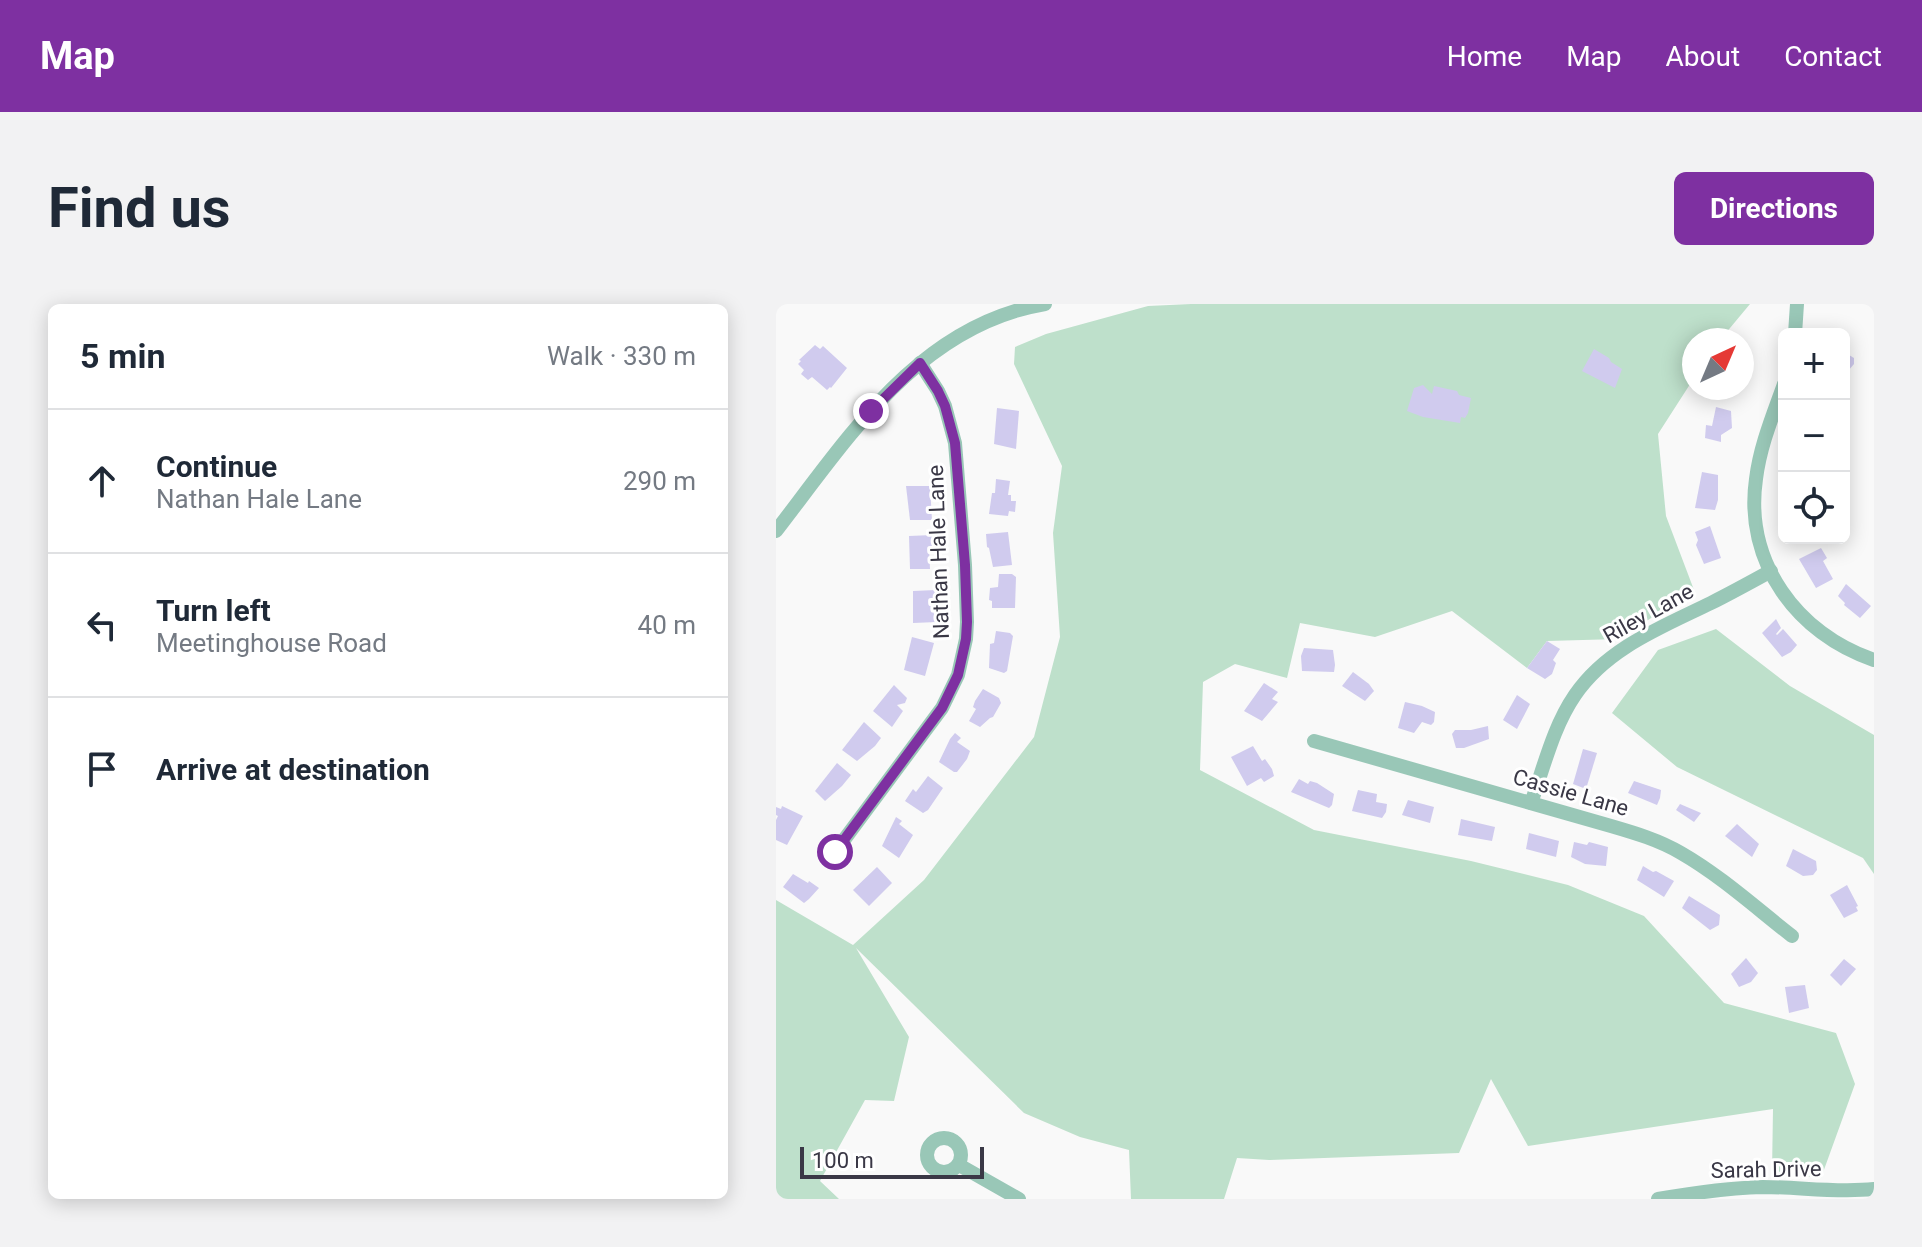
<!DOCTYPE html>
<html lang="en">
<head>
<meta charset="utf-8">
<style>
  :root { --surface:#fff; --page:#f2f2f3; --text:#1f2937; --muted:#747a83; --line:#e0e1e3; --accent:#7e30a1 }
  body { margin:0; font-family:Roboto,sans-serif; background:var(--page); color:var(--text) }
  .controls { position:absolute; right:24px; top:24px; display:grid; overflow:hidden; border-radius:12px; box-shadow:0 4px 20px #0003 }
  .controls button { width:72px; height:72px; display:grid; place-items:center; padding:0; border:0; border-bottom:2px solid var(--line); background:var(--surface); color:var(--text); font:40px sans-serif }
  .compass { position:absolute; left:906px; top:24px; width:72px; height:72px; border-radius:50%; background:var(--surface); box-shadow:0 4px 20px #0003; rotate:44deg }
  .scale { position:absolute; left:24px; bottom:20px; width:184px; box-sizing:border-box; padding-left:8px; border:4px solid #3a3846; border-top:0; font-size:22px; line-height:28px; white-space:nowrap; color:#3a3846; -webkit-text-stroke:6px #fff; paint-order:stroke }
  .stop { position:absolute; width:24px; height:24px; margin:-18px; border:6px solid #7e30a1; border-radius:50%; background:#fff }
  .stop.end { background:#7e30a1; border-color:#fff; box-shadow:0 2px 8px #0008 }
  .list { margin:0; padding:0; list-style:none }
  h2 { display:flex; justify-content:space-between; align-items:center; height:104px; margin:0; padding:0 32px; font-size:34px }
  h2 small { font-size:26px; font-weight:400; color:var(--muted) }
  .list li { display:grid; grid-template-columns:52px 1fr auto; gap:24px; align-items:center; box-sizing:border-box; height:144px; padding:0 32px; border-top:2px solid var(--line) }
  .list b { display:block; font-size:30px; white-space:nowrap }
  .list p { margin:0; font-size:26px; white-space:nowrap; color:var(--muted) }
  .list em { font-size:26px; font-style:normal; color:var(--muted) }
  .icon { flex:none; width:44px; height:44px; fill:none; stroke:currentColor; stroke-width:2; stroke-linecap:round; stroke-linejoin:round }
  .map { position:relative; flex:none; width:1098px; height:895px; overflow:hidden; border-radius:12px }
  header { display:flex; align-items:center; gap:48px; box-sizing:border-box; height:112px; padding:0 40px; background:var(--accent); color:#fff }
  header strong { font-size:38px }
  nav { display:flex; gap:44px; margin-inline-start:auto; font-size:28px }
  .intro { display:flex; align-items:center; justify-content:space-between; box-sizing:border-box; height:192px; padding:0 48px }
  h1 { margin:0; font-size:56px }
  .button { padding:20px 36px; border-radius:12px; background:var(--accent); color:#fff; font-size:28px; font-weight:700 }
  main { display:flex; gap:48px; padding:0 48px }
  aside { flex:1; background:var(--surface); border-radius:12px; box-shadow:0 4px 20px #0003 }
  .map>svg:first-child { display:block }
  .green { fill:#bee0cb }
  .building { fill:#d0cbee }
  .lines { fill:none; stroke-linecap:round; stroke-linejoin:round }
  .minor { stroke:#99c7b7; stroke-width:14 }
  .route { stroke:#7e30a1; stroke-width:10 }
  .labels { text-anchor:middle; stroke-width:6; stroke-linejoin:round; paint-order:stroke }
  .street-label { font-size:22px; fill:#3a3846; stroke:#fff }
</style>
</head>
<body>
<header>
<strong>Map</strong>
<nav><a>Home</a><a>Map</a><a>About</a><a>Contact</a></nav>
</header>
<div class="intro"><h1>Find us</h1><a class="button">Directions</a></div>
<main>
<aside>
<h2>5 min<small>Walk · 330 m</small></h2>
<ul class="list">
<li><svg class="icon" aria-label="ahead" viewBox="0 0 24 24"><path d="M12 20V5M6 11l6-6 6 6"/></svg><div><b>Continue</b><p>Nathan Hale Lane</p></div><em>290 m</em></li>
<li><svg class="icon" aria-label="left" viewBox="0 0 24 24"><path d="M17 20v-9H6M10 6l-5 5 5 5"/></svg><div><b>Turn left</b><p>Meetinghouse Road</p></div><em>40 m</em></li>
<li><svg class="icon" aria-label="arrive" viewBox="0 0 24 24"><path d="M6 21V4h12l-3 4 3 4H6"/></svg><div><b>Arrive at destination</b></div></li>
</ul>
</aside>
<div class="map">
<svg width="1098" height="895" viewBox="0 0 1098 895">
  <rect width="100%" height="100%" fill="#f9f9f9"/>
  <!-- green -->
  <g class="green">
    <polygon points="415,0 974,0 944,36 918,36 918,74 882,130 890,212 918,286 843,335 771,337 751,364 676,307 599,333 524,319 511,374 459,360 427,378 424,466 538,526 695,557 792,581 868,612 948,699 1060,729 1079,780 1045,874 996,868 997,805 752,842 715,775 683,849 493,856 461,854 448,895 355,895 353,846 304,833 248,809 80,644 133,733 118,797 89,796 44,877 63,895 0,895 0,596 77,641 148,576 258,433 284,333 277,229 286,162 238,60 239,43 270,30 372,2"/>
    <polygon points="940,325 1014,382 1098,431 1098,570 1087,554 901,463 836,409 882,346"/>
  </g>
  <!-- building -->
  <g class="building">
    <polygon points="39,41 44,45 47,42 71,64 55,84 54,83 51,86 36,73 32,76 25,70 28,66 22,60 25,57 23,56"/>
    <polygon points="818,45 833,54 835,58 846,65 839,84 806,67"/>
    <polygon points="1068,48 1078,54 1078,60 1072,67 1068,65"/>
    <polygon points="966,59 976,64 966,81"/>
    <polygon points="647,81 656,90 658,82 681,87 683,91 695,94 692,109 689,114 685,113 684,119 647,113 631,107 638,84"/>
    <polygon points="940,103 955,107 956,124 945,131 945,138 929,134 930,121 936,122"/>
    <polygon points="221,104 243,107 240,145 218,140"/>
    <polygon points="926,168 942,171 942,196 939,206 919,204"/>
    <polygon points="220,175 234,177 232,191 235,191 235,197 240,197 239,208 233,207 232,212 213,210 216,189 219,189"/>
    <polygon points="130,182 154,182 156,216 134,216"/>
    <polygon points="934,222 945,254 928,260 920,241 922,236 919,228"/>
    <polygon points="232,228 236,261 217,263 213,244 211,243 210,230"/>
    <polygon points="157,231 158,245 153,245 154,265 134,265 133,232"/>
    <polygon points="1045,244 1051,254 1047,257 1057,275 1040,284 1023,255"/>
    <polygon points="223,270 236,270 240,273 239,304 216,304 216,297 213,296 214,284 222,283"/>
    <polygon points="1070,280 1095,302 1084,314 1068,301 1069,299 1062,292"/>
    <polygon points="160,286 161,318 137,319 137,287"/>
    <polygon points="1000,315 1005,324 1000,330 1001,331 1007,325 1021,341 1015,348 1006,353 986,329"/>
    <polygon points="220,327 234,329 237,332 231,367 228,369 213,364 214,340 218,339"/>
    <polygon points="136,333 158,339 149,372 128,366"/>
    <polygon points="771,337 784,345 777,356 780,359 776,370 769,375 751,364"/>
    <polygon points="528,344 557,346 559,361 558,368 526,367 525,352"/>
    <polygon points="577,368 593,380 598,387 589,397 566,382"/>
    <polygon points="488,379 502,388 496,395 502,398 486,417 468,407"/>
    <polygon points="118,381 131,394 129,399 121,401 127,407 116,423 97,407"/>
    <polygon points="207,385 223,394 225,399 217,413 214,414 204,423 193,417 200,405 197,403 199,397"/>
    <polygon points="741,391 754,400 741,425 727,416"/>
    <polygon points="629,398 646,402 659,408 658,418 655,421 646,418 638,429 622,424"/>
    <polygon points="88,418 105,434 99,442 81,457 66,446"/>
    <polygon points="712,422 713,435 688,444 680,444 676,430 679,426 695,426"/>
    <polygon points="179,429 185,434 181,438 194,447 191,455 181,468 178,468 163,458 174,435"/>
    <polygon points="477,442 486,457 489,455 496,465 498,472 488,478 485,474 471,482 455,453"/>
    <polygon points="807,445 821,449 810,485 797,480"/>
    <polygon points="61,459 75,471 66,482 49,497 39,487"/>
    <polygon points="152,472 167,484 152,506 147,509 129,497 137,485 140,488"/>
    <polygon points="523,475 532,480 534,477 541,479 558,490 556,501 553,504 515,488"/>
    <polygon points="858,477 885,486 884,494 881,501 852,489"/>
    <polygon points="582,486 601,490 600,498 611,500 610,508 606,514 576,507"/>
    <polygon points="632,496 658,503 654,519 626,511"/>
    <polygon points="904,500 925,509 918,518 900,506"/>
    <polygon points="6,502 27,512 11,541 0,536 0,516 2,512 0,511 0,503 5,505"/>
    <polygon points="120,513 126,517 123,520 137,531 123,554 106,542"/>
    <polygon points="685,515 719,523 716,537 682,531"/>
    <polygon points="961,520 983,540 976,553 949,532"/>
    <polygon points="753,529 783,537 780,553 750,545"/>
    <polygon points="798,538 811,541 813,538 832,543 830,562 809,560 795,553"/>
    <polygon points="1017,545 1040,557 1041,566 1037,571 1027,572 1010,562"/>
    <polygon points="867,562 877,568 880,567 898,577 888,593 861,576"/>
    <polygon points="101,563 116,579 93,602 77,586"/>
    <polygon points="17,570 32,579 33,577 43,584 33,595 28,599 7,583"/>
    <polygon points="1071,581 1082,602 1080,603 1082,607 1068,614 1054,591"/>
    <polygon points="913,592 944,611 943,621 934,626 906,604"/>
    <polygon points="970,654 982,669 975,678 963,683 955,670"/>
    <polygon points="1068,655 1080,665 1065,682 1054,671"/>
    <polygon points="1029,681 1033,704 1013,709 1009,683"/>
  </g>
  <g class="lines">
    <!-- minor -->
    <g class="minor">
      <polyline points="1019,30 1021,0"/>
      <path d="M1008,80C997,111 984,142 980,175C968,258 1021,330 1098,356"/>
      <path d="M0,227C72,134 143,21 269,0"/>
      <path d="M538,437L835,522C859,529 883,536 905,549C945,572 980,604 1016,632"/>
      <path d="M755,499C768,463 777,423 799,391C831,344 886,323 935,299C955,289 975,278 995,267"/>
      <polyline points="59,548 166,404 182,371 190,335 191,318 189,261 179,139 169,102 162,87 144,59"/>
      <circle cx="168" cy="851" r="17"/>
      <polyline points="183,861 243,895"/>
      <path d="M882,895C917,889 951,884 987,883C1024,883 1061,889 1098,885"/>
    </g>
  </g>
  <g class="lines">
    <!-- route -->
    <polyline class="route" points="59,548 166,404 182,371 190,335 191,318 189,261 179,139 169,102 162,87 144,59 95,107"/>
  </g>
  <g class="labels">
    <!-- street labels -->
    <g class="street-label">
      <text transform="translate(162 248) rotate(-92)" y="8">Nathan Hale Lane</text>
      <text transform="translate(872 309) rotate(-29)" y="8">Riley Lane</text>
      <text transform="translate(795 488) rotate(16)" y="8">Cassie Lane</text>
      <text transform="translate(990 865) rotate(-1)" y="8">Sarah Drive</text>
    </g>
  </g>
</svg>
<div class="controls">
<button>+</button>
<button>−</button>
<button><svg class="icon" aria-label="locate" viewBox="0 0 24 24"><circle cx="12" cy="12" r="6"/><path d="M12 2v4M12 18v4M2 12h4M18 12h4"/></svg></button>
</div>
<svg class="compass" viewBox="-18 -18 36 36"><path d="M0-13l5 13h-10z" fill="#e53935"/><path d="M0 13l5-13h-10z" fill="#747a83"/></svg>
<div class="scale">100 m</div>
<div class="stop" style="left:59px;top:548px"></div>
<div class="stop end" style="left:95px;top:107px"></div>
</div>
</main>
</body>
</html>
